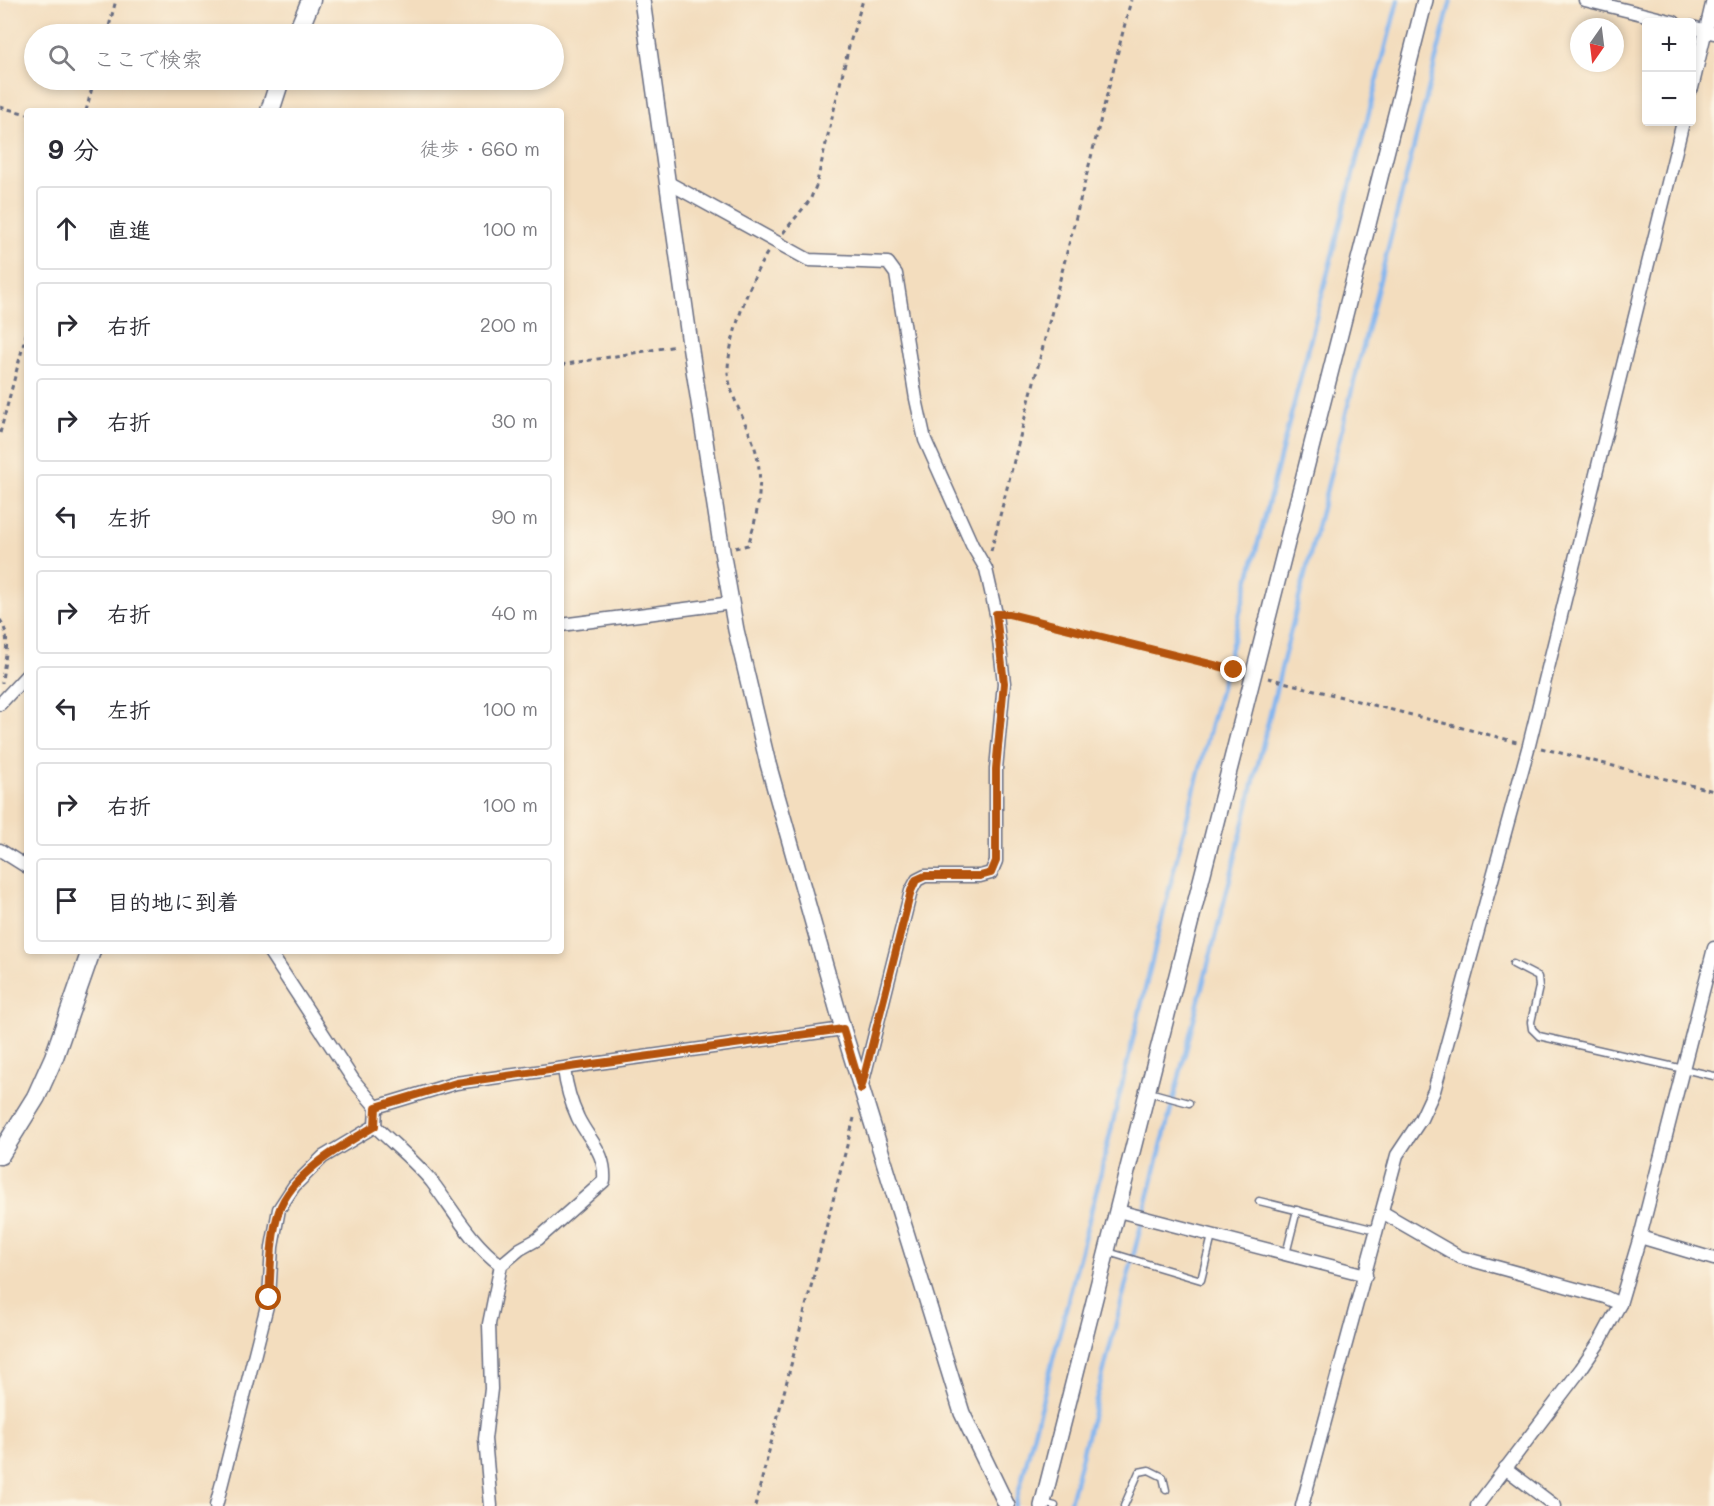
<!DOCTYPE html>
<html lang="ja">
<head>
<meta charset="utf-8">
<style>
  :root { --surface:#fff; --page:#f7f7f7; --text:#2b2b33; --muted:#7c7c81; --line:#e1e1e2 }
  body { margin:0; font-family:Mali,"Klee One",sans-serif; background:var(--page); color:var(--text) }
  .controls { position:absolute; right:18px; top:18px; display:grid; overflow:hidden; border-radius:6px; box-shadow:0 3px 9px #0003 }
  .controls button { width:54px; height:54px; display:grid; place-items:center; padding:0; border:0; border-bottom:2px solid var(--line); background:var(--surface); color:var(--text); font:30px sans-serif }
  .compass { position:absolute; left:1570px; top:18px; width:54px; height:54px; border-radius:50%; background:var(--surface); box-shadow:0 3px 9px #0003; rotate:194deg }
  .stop { position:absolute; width:18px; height:18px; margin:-14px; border:4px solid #b45309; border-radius:50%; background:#fff }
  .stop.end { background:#b45309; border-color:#fff; box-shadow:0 2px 6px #0008 }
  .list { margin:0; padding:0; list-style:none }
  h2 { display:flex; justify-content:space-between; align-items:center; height:78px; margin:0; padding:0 24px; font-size:26px }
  h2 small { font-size:20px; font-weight:400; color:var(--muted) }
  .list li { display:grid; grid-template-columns:39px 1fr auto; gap:18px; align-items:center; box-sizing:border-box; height:84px; margin:0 12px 12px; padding:0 12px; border:2px solid var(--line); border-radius:6px }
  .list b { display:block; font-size:22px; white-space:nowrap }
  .list em { font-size:20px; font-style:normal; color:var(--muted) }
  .icon { flex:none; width:33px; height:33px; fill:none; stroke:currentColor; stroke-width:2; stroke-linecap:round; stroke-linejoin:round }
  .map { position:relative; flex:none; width:1714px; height:1506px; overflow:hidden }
  .search { position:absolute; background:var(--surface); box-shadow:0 3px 9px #0003; left:24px; top:24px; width:540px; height:66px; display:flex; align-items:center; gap:15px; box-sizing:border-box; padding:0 21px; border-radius:33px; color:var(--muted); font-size:22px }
  .panel { position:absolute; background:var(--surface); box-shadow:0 3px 9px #0003; left:24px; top:108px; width:540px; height:846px; border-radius:6px }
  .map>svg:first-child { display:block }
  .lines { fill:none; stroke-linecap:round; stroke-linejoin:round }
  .stream { stroke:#82b5ef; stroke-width:4.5 }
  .service-casing { stroke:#676c80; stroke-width:9 }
  .minor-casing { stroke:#676c80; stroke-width:15 }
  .tertiary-casing { stroke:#676c80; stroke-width:18 }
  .secondary-casing { stroke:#676c80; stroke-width:21 }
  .path { stroke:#676c80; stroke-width:3; stroke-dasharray:4.5 4.5; stroke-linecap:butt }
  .service { stroke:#fff; stroke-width:6 }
  .minor { stroke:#fff; stroke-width:12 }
  .tertiary { stroke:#fff; stroke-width:15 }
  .secondary { stroke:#fff; stroke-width:18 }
  .route { stroke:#b45309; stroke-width:8 }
</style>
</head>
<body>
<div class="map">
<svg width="1714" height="1506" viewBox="0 0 1714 1506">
  <rect width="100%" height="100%" fill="#fcf5e5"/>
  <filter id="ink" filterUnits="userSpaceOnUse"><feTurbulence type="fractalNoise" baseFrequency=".0167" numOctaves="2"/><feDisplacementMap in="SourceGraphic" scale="12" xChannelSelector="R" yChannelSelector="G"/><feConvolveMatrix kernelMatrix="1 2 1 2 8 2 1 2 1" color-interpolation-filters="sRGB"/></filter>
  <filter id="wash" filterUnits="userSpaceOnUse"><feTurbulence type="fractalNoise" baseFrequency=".008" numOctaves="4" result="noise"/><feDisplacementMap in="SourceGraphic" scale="24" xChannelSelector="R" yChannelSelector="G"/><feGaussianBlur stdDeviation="1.35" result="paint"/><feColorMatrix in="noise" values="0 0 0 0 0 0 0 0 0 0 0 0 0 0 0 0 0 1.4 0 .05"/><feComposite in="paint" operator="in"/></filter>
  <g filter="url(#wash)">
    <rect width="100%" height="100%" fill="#f3ddbe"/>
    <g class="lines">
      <!-- stream -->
      <g class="stream">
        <polyline points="1015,1506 1097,1188 1177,857 1398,0"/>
        <polyline points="1069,1506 1233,867 1281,669 1451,0"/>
      </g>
    </g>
  </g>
  <g filter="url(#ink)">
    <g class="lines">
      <defs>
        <g id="service">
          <polyline points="1513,964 1538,977 1539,987 1531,1022 1532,1029 1539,1036 1714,1076"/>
          <polyline points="1149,1092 1189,1103"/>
          <polyline points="1259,1201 1376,1230"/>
          <polyline points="1108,1252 1201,1280 1212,1236"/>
          <polyline points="1286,1254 1297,1210"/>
          <polyline points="1044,1503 1055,1506"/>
          <polyline points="1124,1506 1139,1472 1149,1470 1163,1477 1166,1490"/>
        </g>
        <g id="minor">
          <polyline points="1585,0 1674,22"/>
          <polyline points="1692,27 1714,33"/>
          <polyline points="1692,88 1713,0"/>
          <polyline points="667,182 809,260 888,263 896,274 916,399 925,440 972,545 986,569 996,614 1004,683 996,769 996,861 991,873 980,876 925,876 917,880 911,891 861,1089"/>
          <polyline points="561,625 732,603"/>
          <polyline points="0,704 27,675"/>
          <polyline points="0,850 27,867"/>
          <polyline points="269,951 354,1081 376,1107 375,1126"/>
          <polyline points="376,1107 456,1083 843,1029"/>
          <path d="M375,1126C393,1144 416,1162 432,1182C454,1211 471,1243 501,1265"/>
          <polyline points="1118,1211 1366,1275"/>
          <polyline points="1382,1212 1460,1257 1605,1297 1620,1304"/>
          <polyline points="1640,1237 1714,1259"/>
          <polyline points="1505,1468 1555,1506"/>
          <polyline points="216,1506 269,1298 272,1247 279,1209 294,1186 323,1157 375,1126"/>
          <path d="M491,1506L485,1439L491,1389L489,1324L501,1265L520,1249L538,1239L604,1181C606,1152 590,1142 578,1118C571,1103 566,1085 564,1069"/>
          <polyline points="1302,1506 1397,1155 1421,1119 1434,1091 1529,745 1683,122"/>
          <polyline points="1477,1506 1581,1369 1600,1341 1620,1304 1640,1237 1714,948"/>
        </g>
        <g id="tertiary">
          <polyline points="642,0 690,344 722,551 736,630 768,764 843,1029 962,1413 1007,1506"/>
          <polyline points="1042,1506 1425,0"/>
        </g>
        <g id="secondary">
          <polyline points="297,34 311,0"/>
          <polyline points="270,111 280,80"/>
          <polyline points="0,1155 36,1097 54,1057 91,951"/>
        </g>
      </defs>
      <!-- service casing -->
      <use href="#service" class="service-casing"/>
      <!-- minor casing -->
      <use href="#minor" class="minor-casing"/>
      <!-- tertiary casing -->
      <use href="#tertiary" class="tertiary-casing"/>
      <!-- secondary casing -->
      <use href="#secondary" class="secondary-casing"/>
      <!-- path -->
      <g class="path">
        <polyline points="107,34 116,0"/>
        <polyline points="0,107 27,114"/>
        <polyline points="86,111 94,80"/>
        <polyline points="783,233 810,200 816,186 849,46 863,0"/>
        <polyline points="561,365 676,346"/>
        <polyline points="0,433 27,331"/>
        <path d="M735,548L748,545C759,512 765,475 753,442C745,420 730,396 728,373C727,343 751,276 768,252"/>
        <polyline points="991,551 1131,0"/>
        <polyline points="1009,614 1238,671"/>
        <path d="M0,620C13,638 3,663 2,683"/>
        <polyline points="1268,678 1517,742"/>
        <polyline points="1541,748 1714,791"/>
        <polyline points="755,1506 854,1118"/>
      </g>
      <!-- service -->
      <use href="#service" class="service"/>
      <!-- minor -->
      <use href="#minor" class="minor"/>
      <!-- tertiary -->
      <use href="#tertiary" class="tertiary"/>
      <!-- secondary -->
      <use href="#secondary" class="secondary"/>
    </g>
  </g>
  <g class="lines" filter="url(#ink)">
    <!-- route -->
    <path class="route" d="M269,1298C271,1269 270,1238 279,1211C292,1173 343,1145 375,1126L376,1107L456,1083L843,1029L861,1089L911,891L916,880L925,876H980L991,873L996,861V769L1004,683L996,614H1009L1234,670"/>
  </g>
</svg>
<div class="controls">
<button>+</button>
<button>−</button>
</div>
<svg class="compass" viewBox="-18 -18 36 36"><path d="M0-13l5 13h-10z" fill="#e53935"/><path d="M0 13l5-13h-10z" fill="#7c7c81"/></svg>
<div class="stop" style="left:269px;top:1298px"></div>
<div class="stop end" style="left:1234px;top:670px"></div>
<div class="search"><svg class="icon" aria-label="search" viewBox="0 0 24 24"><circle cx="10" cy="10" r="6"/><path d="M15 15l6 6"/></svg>ここで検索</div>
<section class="panel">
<h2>9 分<small>徒歩 · 660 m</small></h2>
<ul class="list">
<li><svg class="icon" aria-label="ahead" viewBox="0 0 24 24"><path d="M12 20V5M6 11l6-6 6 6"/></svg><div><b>直進</b></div><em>100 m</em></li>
<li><svg class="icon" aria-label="right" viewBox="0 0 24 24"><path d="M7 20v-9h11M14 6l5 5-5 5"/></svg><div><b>右折</b></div><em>200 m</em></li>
<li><svg class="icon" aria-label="right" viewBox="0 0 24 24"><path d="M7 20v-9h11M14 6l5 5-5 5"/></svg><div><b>右折</b></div><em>30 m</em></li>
<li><svg class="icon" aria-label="left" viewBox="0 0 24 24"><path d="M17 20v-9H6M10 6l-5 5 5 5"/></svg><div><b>左折</b></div><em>90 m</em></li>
<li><svg class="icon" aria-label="right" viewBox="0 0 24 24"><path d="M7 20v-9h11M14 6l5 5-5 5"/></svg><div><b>右折</b></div><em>40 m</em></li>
<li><svg class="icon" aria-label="left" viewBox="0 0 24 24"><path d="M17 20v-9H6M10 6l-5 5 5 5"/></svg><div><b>左折</b></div><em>100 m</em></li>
<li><svg class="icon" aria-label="right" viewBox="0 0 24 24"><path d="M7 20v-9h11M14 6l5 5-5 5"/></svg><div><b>右折</b></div><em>100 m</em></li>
<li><svg class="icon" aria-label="arrive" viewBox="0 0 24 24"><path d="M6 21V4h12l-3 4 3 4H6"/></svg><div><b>目的地に到着</b></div></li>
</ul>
</section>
</div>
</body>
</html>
